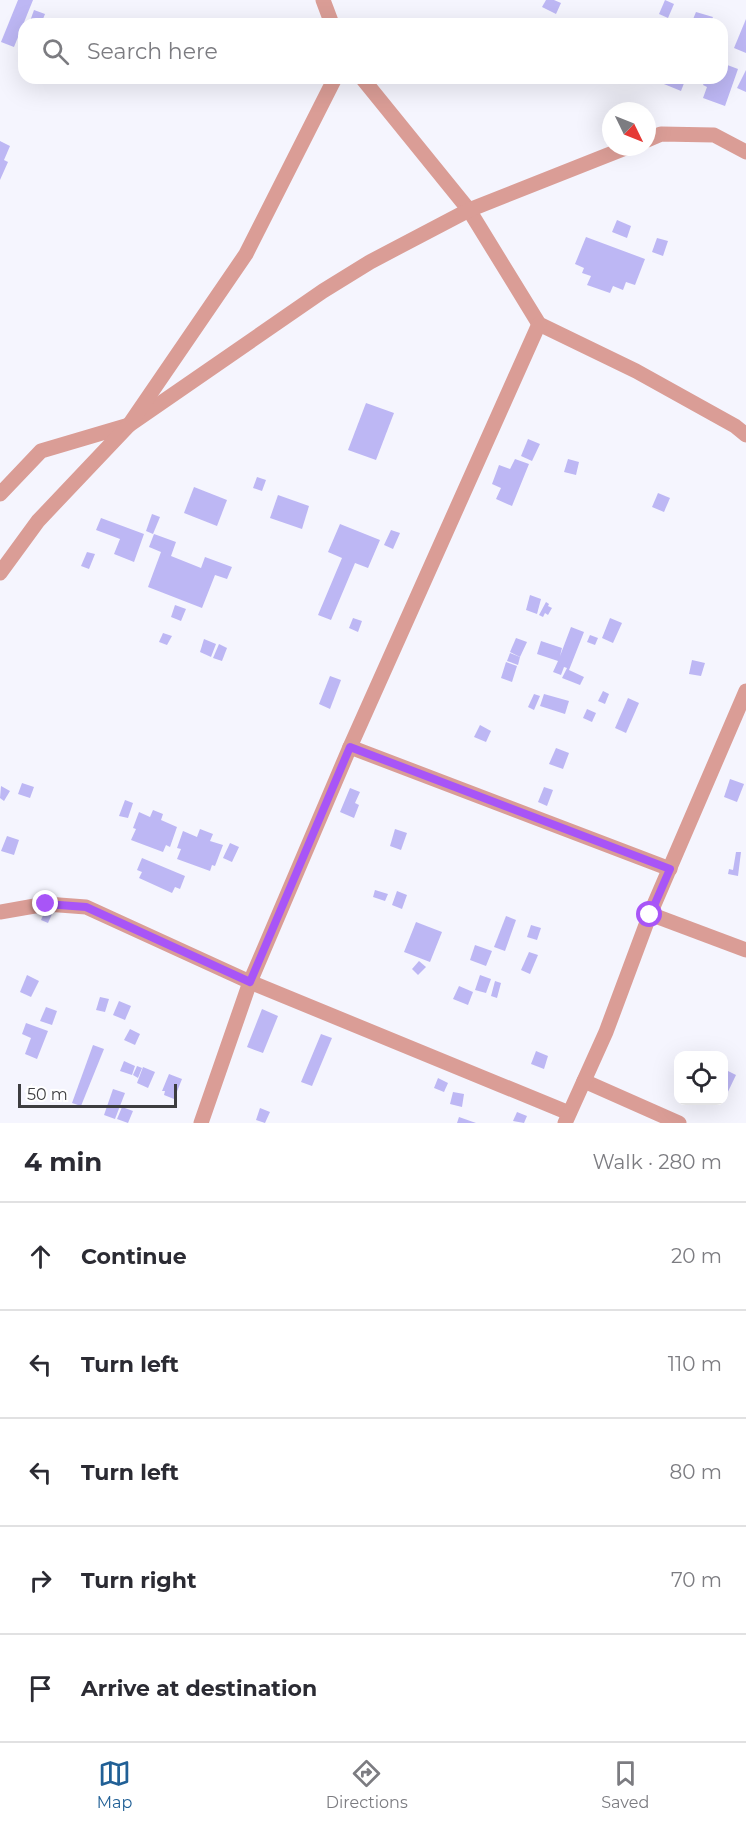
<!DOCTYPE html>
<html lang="en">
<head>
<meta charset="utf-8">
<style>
  :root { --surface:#fff; --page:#f7f7f7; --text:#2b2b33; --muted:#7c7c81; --line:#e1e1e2; --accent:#216096 }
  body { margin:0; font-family:Montserrat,sans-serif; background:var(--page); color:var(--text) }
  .controls { position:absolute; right:18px; bottom:18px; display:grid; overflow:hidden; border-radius:12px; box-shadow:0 6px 24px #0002 }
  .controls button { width:54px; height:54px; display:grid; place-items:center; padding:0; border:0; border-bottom:2px solid var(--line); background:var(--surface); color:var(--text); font:30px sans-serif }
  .compass { position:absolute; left:602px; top:102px; width:54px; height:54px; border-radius:50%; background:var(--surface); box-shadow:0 6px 24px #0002; rotate:133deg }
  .scale { position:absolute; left:18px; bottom:15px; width:159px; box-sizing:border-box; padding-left:6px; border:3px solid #3d3d40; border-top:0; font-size:16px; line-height:21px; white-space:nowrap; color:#3d3d40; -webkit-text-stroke:4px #fff; paint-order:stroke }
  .stop { position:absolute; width:18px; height:18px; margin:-14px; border:4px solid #a855f7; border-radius:50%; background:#fff }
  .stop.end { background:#a855f7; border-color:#fff; box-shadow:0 2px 6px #0008 }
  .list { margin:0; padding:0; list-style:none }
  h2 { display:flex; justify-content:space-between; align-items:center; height:78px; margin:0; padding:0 24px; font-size:26px }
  h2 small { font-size:20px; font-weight:400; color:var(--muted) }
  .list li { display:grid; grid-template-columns:39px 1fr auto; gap:18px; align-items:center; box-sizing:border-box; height:108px; padding:0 24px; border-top:2px solid var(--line) }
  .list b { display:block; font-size:22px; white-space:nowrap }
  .list em { font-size:20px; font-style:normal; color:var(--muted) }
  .icon { flex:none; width:33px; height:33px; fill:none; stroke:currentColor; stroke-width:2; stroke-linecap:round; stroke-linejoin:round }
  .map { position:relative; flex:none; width:746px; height:1123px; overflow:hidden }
  .search { position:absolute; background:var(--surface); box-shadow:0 6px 24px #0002; left:18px; right:18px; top:18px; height:66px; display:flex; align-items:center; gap:15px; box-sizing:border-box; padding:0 21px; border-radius:18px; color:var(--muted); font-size:22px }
  .sheet { height:618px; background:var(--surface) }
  nav { display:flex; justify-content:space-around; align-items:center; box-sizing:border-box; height:84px; border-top:2px solid var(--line); background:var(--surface); font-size:16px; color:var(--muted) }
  nav a { display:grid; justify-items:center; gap:3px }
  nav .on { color:var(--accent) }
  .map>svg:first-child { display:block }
  .building { fill:#bdb7f4 }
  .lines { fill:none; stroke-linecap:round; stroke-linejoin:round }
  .street { stroke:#da9d96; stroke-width:15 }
  .route { stroke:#a855f7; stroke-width:8 }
</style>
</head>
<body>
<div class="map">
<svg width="746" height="1123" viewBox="0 0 746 1123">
  <rect width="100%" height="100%" fill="#f5f5fe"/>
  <!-- building -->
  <g class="building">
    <polygon points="18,0 33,0 14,47 1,42"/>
    <polygon points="546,0 554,0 561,3 556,14 542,7"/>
    <polygon points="665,0 674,4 668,18 659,14"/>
    <polygon points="34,10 45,14 41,24 29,24"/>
    <polygon points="696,12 713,17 710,24 691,24"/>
    <polygon points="746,19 746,53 734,48"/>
    <polygon points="722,63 738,69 725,106 703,98 707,87 703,85 706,78 722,78"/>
    <polygon points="746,70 746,92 737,88"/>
    <polygon points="660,78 686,78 681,91 659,82"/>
    <polygon points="0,141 10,146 4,160 8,162 0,180"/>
    <polygon points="617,220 631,226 627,238 612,232"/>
    <polygon points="586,237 645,259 635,285 626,282 623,290 613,286 610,293 587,285 591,276 582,273 584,268 575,264"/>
    <polygon points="657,238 668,241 663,256 652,252"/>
    <polygon points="366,403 394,413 376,460 348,450"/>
    <polygon points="528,439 540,444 532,461 521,456"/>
    <polygon points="515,459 529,464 512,506 496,499 501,488 492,484 499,465 510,469"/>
    <polygon points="568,459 579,462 576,475 564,472"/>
    <polygon points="257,477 266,480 262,491 253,488"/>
    <polygon points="194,487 227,500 217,526 184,513"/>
    <polygon points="658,493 670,498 664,512 652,507"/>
    <polygon points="278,495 309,506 302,529 270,518"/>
    <polygon points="152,514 160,517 153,534 146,531"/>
    <polygon points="101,518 144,534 134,562 114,554 120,539 96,530"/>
    <polygon points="340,524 380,540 368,568 355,563 331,620 318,615 342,558 328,552"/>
    <polygon points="391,530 400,533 393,549 384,545"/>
    <polygon points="154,534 176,542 171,556 201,568 205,557 232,567 227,579 215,575 202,608 148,587 161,552 149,547"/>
    <polygon points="87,552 95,554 89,569 81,566"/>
    <polygon points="530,595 541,599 537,614 526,610"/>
    <polygon points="546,602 549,604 548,606 552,608 548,615 545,613 543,617 539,615"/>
    <polygon points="175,605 186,609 181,621 171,617"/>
    <polygon points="353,618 362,621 358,632 349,628"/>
    <polygon points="610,618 622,623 613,643 602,638"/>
    <polygon points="571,627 584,632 569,670 584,677 580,685 562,678 567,668 564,667 561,675 553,672 558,661 537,654 541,641 562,648 560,656"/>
    <polygon points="163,633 172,636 167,645 159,642"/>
    <polygon points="590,635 598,638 595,645 587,642"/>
    <polygon points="516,638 527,642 520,657 510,652"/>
    <polygon points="204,639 216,644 211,657 200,652"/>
    <polygon points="219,644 227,648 222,661 213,658"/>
    <polygon points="510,653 520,657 518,665 507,661"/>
    <polygon points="692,660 705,663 701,676 689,674"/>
    <polygon points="506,662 517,666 512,682 501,678"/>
    <polygon points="330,676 341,680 330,709 319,704"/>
    <polygon points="603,691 609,694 605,704 598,701"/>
    <polygon points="534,694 540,696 534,710 528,707"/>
    <polygon points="544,694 569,701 565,714 540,706"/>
    <polygon points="628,698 639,703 626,733 615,728"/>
    <polygon points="587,709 596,713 592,722 583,718"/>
    <polygon points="480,725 491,731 486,742 474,737"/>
    <polygon points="556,748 569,753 563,769 549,764"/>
    <polygon points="730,779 744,784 737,802 724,797"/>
    <polygon points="22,783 34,787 30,798 18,794"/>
    <polygon points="1,786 10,791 4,801 0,798"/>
    <polygon points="544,787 553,790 547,806 538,802"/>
    <polygon points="350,788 360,792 355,803 359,805 354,818 340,812"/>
    <polygon points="125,800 133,803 128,818 119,816"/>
    <polygon points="153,810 163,814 161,820 177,827 170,847 166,845 163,852 131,840 136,829 133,828 139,812 150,817"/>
    <polygon points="200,829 213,834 210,841 223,845 215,866 212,865 210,871 177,859 181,849 177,848 183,831 197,837"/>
    <polygon points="395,829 407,833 401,850 390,846"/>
    <polygon points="7,836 19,840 14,855 1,851"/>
    <polygon points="230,843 239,847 232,862 223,858"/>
    <polygon points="736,852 741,852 738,876 728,874 729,869 733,870"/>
    <polygon points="142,858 185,876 180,889 175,887 172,893 139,878 142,872 137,870"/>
    <polygon points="375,890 388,894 385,901 373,897"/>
    <polygon points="397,891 407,895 402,909 392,905"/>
    <polygon points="45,911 52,914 48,923 41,920"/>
    <polygon points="506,916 516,920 505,951 494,947"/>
    <polygon points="416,922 442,932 430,962 404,952"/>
    <polygon points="531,925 541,928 537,940 527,937"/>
    <polygon points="475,945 492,951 486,966 470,960"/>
    <polygon points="529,952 538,955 530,974 521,970"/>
    <polygon points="419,961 426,967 418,975 412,969"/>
    <polygon points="27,975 39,981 31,997 20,992"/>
    <polygon points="480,975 491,979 486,993 475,990"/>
    <polygon points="495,981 501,983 497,998 491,996"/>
    <polygon points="459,986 473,992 468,1005 453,999"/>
    <polygon points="100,997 109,999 105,1012 96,1010"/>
    <polygon points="119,1001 131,1006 125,1020 113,1015"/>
    <polygon points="46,1007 57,1011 52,1025 40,1021"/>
    <polygon points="262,1009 278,1016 263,1053 247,1047"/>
    <polygon points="26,1023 48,1031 37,1059 25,1054 31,1038 22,1034"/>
    <polygon points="130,1029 140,1034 135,1045 124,1040"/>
    <polygon points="321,1034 332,1038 312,1086 301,1082"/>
    <polygon points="93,1045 104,1049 81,1106 72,1103"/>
    <polygon points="536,1051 548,1056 544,1069 531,1064"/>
    <polygon points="124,1061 135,1066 132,1075 120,1071"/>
    <polygon points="137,1066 142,1068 138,1078 133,1075"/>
    <polygon points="143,1067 155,1072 148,1088 137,1083"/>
    <polygon points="726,1070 736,1075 724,1100 724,1075"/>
    <polygon points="169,1074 182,1079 174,1099 164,1095 165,1091 162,1091"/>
    <polygon points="438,1078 448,1083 444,1092 434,1088"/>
    <polygon points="113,1089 125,1093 115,1119 104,1115"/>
    <polygon points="453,1092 464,1094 462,1107 450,1104"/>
    <polygon points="122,1107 133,1111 128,1123 117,1119"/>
    <polygon points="260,1108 270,1112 265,1123 256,1120"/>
    <polygon points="517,1112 527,1116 524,1123 513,1121"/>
    <polygon points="459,1117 476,1123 457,1123"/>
  </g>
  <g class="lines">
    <!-- street -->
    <g class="street">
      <polyline points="323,0 332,24"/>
      <polyline points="362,78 469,210 539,324 636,371 735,426 746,435"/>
      <polyline points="647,140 661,134 714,135 746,152"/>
      <polyline points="539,324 350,747 250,982 569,1113"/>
      <polyline points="0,494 41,451 129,425 323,291 370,262 469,210 628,147"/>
      <polyline points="0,573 38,521 129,425 246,254 335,78"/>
      <polyline points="350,747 670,869"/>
      <polyline points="0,912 46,904 86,907 250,982 201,1123"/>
      <polyline points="650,914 746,950"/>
      <polyline points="584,1081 679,1123"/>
      <polyline points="565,1123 606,1032 650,914 746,691"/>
    </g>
  </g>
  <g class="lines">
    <!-- route -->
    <polyline class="route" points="46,904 86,907 250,982 350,747 670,869 650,915"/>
  </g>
</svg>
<div class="controls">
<button><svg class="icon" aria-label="locate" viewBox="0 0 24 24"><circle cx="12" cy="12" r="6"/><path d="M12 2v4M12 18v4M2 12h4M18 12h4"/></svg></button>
</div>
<svg class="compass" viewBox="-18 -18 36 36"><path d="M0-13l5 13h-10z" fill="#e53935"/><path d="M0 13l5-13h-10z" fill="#7c7c81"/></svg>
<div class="scale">50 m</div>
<div class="stop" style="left:650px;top:915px"></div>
<div class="stop end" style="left:46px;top:904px"></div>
<div class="search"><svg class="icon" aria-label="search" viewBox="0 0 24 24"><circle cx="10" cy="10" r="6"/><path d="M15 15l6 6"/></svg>Search here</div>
</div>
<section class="sheet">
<h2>4 min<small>Walk · 280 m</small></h2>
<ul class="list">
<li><svg class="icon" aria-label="ahead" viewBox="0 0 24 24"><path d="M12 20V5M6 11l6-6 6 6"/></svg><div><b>Continue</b></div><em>20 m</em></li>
<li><svg class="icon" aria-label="left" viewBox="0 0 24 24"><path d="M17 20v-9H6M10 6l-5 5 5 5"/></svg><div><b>Turn left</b></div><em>110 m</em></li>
<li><svg class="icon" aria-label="left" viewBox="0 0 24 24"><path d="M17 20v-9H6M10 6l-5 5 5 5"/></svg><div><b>Turn left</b></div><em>80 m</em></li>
<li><svg class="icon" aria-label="right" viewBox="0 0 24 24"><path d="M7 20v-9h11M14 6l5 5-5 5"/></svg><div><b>Turn right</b></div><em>70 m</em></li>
<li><svg class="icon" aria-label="arrive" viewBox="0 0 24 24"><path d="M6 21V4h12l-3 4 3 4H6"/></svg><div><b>Arrive at destination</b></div></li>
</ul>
</section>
<nav>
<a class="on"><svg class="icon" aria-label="map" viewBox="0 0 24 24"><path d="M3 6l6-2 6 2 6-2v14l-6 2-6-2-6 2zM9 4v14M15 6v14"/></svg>Map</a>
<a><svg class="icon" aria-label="directions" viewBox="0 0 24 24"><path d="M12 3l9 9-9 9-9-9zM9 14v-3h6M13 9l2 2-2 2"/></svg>Directions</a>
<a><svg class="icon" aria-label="saved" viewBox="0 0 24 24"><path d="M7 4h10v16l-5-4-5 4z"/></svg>Saved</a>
</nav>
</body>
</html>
